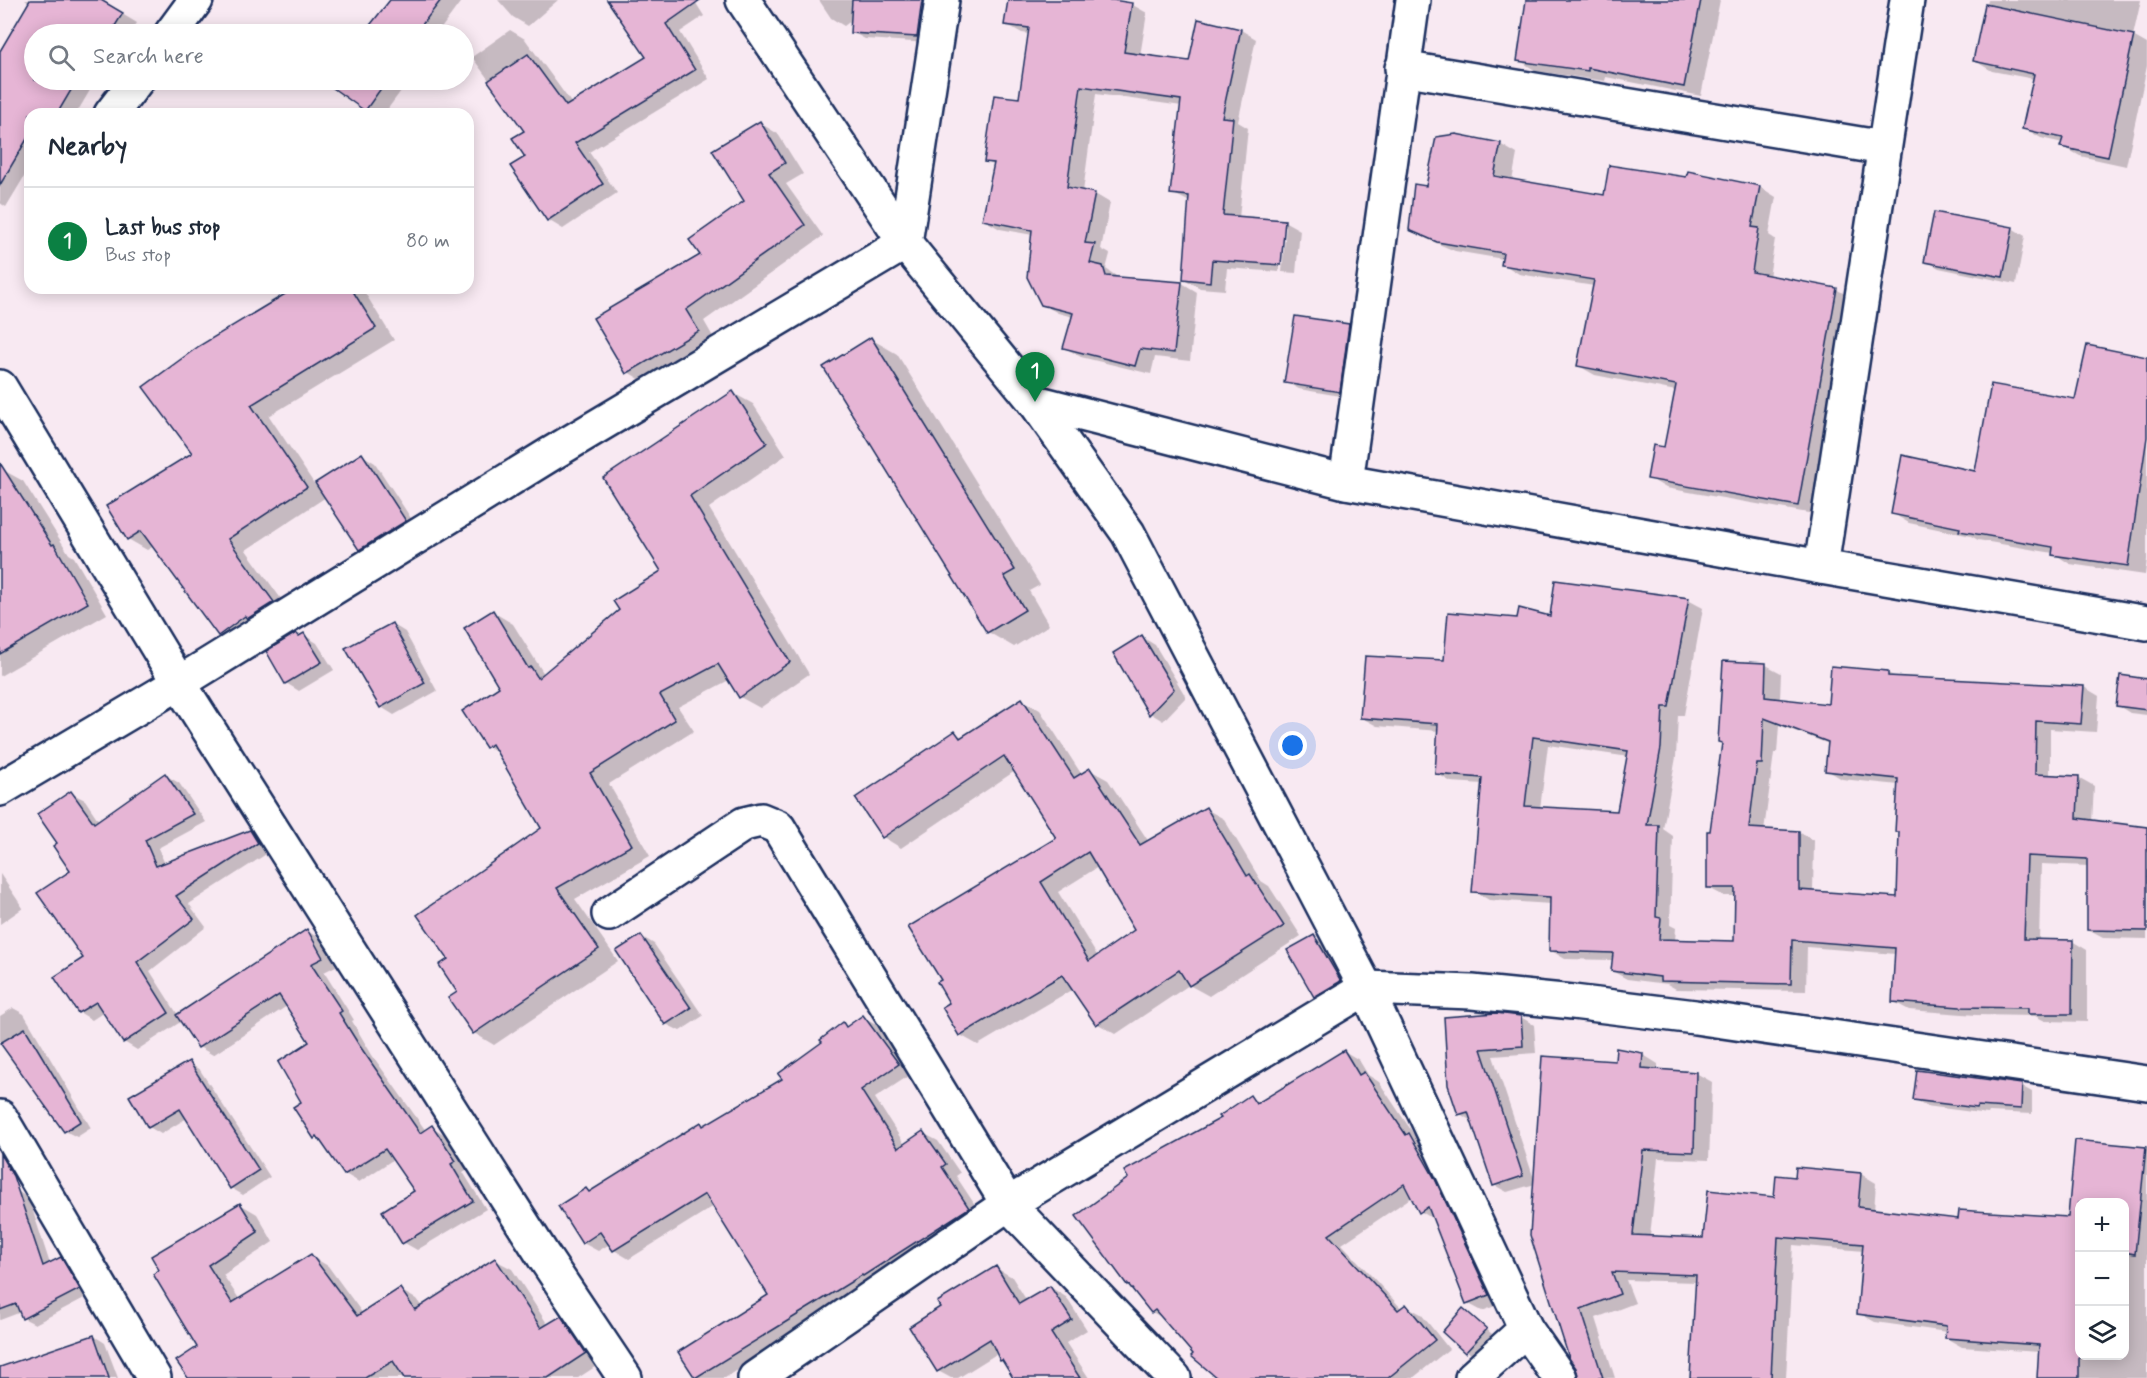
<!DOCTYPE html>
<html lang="en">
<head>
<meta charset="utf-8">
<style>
  :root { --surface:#fff; --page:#f6f6f7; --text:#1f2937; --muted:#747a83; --line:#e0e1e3; --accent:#0b8043 }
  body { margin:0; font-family:Mynerve,sans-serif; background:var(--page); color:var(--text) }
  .controls { position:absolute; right:18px; bottom:18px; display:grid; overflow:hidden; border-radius:12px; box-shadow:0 3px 15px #0003 }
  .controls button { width:54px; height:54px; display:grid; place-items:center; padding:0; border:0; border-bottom:2px solid var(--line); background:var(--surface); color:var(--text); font:30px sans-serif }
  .you { position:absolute; left:1293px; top:746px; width:21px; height:21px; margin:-15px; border:4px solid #fff; border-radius:50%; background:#1a73e8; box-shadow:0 0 0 9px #1a73e833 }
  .badge { display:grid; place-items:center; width:39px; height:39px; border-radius:50%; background:var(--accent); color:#fff; font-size:20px; font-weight:700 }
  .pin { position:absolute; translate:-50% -50px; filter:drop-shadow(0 2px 3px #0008) }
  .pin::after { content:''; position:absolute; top:32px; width:21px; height:18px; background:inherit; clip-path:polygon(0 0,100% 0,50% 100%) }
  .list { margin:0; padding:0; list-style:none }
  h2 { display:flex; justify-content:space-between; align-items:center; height:78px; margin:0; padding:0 24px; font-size:26px }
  h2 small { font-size:20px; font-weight:400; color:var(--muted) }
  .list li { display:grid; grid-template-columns:39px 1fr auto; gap:18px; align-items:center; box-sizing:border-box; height:108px; padding:0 24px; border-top:2px solid var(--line) }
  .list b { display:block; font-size:22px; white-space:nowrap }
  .list p { margin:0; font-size:20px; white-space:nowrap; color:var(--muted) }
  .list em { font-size:20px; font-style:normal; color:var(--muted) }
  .icon { flex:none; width:33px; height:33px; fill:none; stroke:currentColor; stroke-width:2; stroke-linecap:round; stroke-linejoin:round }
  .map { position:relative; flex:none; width:2147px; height:1378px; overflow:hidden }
  .search { position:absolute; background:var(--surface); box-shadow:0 3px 15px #0003; left:24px; top:24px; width:450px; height:66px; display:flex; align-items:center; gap:15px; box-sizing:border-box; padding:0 21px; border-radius:33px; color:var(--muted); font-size:22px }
  .panel { position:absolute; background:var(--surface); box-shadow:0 3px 15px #0003; left:24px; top:108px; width:450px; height:186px; border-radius:18px }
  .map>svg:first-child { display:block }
  .shadow { fill:#0003; fill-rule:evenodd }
  .building { fill:#e6b5d5; stroke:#1b2f5e; stroke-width:1.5; fill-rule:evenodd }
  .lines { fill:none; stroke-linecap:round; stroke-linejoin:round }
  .minor-casing { stroke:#1b2f5e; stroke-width:38 }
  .minor { stroke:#fff; stroke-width:33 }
</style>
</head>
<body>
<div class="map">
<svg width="2147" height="1378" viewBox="0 0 2147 1378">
  <rect width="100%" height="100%" fill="#f8e9f2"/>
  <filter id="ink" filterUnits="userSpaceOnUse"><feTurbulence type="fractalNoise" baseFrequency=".0167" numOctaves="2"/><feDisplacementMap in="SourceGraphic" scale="12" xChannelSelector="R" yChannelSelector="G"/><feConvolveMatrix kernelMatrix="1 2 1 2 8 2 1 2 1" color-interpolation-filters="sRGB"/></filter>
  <g filter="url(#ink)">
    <!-- shadow -->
    <g class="shadow">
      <polygon points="25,0 99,0 137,23 130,34 34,34 34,80 96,80 76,114 30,114 30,167 6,207 0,203 0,54 29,3"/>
      <polygon points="391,0 462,0 437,34 365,34"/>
      <polygon points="498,0 558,0 528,26 513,17"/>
      <polygon points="609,0 694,0 704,16 680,32 709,79 589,152 617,193 563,229 548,220 527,157 526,131 472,57 510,30 525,39 572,104 648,57"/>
      <polygon points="819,0 935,0 930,43 865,39 852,32 852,20 844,26 831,18"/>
      <polygon points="1010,0 1103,0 1131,4 1147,13 1140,56 1190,63 1241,30 1256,39 1238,122 1248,128 1239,218 1284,221 1300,230 1296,273 1282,272 1286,227 1283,227 1279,272 1227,268 1225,290 1200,288 1184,279 1190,202 1172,193 1182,106 1096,94 1083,192 1095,194 1110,203 1101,249 1110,254 1106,269 1119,278 1182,283 1197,292 1190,361 1155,357 1151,374 1081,357 1065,348 1073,317 1058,313 1042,304 1033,235 1000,229 984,220 995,166 986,161 1020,100 1029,34 1022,33 1006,24"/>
      <polygon points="1527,0 1720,0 1701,96 1606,77 1605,81 1536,71 1519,60"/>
      <polygon points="1988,0 2141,0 2133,36 2147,44 2147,66 2126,166 2080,156 2062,146 2063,143 2041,138 2024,128 2034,79 1992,71 1975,61"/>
      <polygon points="331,80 409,80 384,114 374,114 366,109 328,83"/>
      <polygon points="760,123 778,134 803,174 786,184 823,236 704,321 716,342 646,383 628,372 702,255 746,202"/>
      <polygon points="1500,144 1517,154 1512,181 1605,197 1688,179 1689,173 1760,187 1776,197 1769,235 1775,239 1769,277 1836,289 1853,299 1814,514 1666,488 1649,478 1666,448 1676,391 1595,375 1579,366 1594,286 1519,274 1503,264 1503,259 1455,251 1427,239 1410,229 1427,188"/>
      <polygon points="2012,228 2025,236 2016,284 1939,268 1926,261"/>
      <polygon points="298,288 362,288 394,340 269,416 315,485 362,455 375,463 418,529 373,557 360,549 326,497 246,550 292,614 238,645 219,634 154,546 147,550 128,539 194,453"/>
      <polygon points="1349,325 1362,333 1352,398 1299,389 1286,382"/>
      <polygon points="871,339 897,354 1040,585 1029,591 1049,625 1014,647 988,632"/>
      <polygon points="2147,359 2147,560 2145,575 2070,564 2053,553 1978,540 1971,536 1909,523 1892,513 1976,472 2076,401"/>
      <polygon points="733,393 753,404 786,455 709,508 809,674 760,708 740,697 729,680 678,707 694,731 609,784 650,856 575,899 618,961 494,1045 474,1033 459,992 450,959 543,829 499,754 488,747 501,687 493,612 513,624 544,674 621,610 663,572 605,479"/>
      <polygon points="3,470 23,481 69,554 74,557 107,614 0,676 0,472"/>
      <path d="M1688,600L1703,608L1684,715H1678L1676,757L1663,829L1673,836L1670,925L1676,928L1675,941L1735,942L1736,896H1724L1709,888L1711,833L1766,665L1781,673L1780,700L1830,706L1888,673L1897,678L2084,687L2099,696L2096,732L2050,729V776L2078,777L2094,786L2092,822L2147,829V939L2103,938L2088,930L2089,866L2041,864L2039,941H2072L2087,950V1022L2045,1021L2035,1016L1976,1015L1909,1010L1894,1002L1896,954L1807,947L1806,991L1676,989L1667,984L1627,979L1612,971L1613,960L1565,959L1550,950L1551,904L1489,900L1474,891L1483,784L1451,782L1436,773L1439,731L1377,726L1362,718L1445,661L1518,619L1552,617ZM1779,725L1829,744L1827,770L1842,779L1899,785L1896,831L1901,834L1898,899L1813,892L1814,841L1799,832L1764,831L1774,753H1777ZM1548,745L1629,757L1619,813L1540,809Z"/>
      <polygon points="392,624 405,632 437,691 394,715 381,707"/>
      <polygon points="304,635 317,643 334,670 299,691 286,683"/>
      <polygon points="1142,637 1155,645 1186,697 1163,721 1150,713"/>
      <polygon points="2147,680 2147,715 2130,713 2117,705"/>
      <path d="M1022,700L1040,710L1082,775L1090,770L1108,780L1149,842L1206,809L1224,819L1261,881L1269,886L1301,936L1209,996L1189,985L1116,1034L1098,1024L1073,989L978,1045L960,1035L1058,839L1015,771L901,848L883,837L857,798L955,733L964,738ZM1098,867L1136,930L1098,957L1058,892Z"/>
      <polygon points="165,775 179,783 206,822 158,848 165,864 250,832 264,840 271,851 189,904 206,927 150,971 178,1015 307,931 321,939 336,966 324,972 354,1020 352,1021 372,1055 426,1131 432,1127 445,1135 468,1169 463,1172 486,1209 417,1250 403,1242 417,1192 394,1159 359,1182 345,1174 323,1142 315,1137 303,1102 311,1043 287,1006 213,1055 199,1047 182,1021 137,1050 124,1042 104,1012 92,1020 79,1012 85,958 72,871 59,843 71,793 85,800 99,821"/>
      <polygon points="0,874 23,908 0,924"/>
      <polygon points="641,936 654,944 703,1016 680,1031 666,1024"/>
      <polygon points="1314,937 1327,944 1353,989 1328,1004 1315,996"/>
      <polygon points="13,1008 24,1014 91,1128 77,1137 65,1131 0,1041 0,1016"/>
      <polygon points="863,1017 878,1025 913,1073 875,1098 905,1145 923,1133 938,1141 960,1173 956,1176 983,1217 725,1378 696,1378 680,1352 770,1295 714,1206 629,1259 614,1250 610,1244 598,1251 583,1243 586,1190 591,1193 701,1124 705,1126 784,1080 843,1024 848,1028"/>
      <path d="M1521,1017L1534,1025L1536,1053L1493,1056L1535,1182L1616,1062L1642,1054L1658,1064V1071L1696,1073L1712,1082L1709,1160L1658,1158L1650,1237L1705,1239L1776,1199L1796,1178L1861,1174L1876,1183L1874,1211L1960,1221L2069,1219L2077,1141L2145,1148L2147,1149V1378H2038L2040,1352L1962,1347L1946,1338L1947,1332L1875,1322L1859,1313L1864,1251L1793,1245L1786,1378H1692L1697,1282L1626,1280L1635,1303L1596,1318L1615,1378H1580L1535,1184L1507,1192L1494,1185L1473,1122L1460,1114L1445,1018ZM2080,1202H2124V1356H2080Z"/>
      <polygon points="1344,1051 1359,1060 1368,1075 1379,1082 1417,1139 1424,1143 1503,1303 1482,1311 1467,1303 1435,1220 1420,1211 1412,1197 1342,1244 1402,1309 1406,1306 1421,1314 1449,1349 1413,1378 1219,1378 1195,1354 1165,1319 1152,1312 1223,1118 1250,1097 1260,1103"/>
      <polygon points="189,1063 200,1070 270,1177 243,1195 231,1188 187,1118 161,1134 149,1127"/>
      <polygon points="2021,1086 2032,1092 2032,1114 1989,1112 1988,1114 1926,1106 1915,1099"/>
      <polygon points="0,1179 29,1199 50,1264 61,1259 72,1265 90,1295 35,1324 23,1318 21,1312 0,1320"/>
      <polygon points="240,1204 257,1214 273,1242 223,1275 240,1300 311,1256 328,1266 363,1314 400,1290 416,1299 422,1307 495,1260 512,1269 548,1325 561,1317 577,1327 601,1363 578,1378 217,1378 155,1274"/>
      <polygon points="996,1268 1012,1277 1027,1301 1050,1287 1066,1297 1087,1330 1066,1343 1089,1378 1015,1378 1006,1363 1001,1360 998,1353 958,1378 951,1378 938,1371 942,1308"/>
      <polygon points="1469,1314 1492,1334 1472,1355 1444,1332"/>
      <polygon points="94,1336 105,1343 118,1378 26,1378"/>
    </g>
    <!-- building -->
    <g class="building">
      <polygon points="30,0 101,0 123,13 110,34 34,34 34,80 77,80 57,114 30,114 30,134 0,185 0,51"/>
      <polygon points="390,0 441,0 415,34 363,34"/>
      <polygon points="607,0 700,0 666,24 695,70 575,143 603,184 547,221 510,166 525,157 512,138 524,131 488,81 528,54 566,106 646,57"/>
      <polygon points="852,0 922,0 917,37 850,33"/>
      <polygon points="1008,0 1113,0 1132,3 1124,52 1189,61 1198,19 1241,29 1222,117 1233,118 1223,215 1285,220 1281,265 1212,260 1210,282 1183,279 1189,196 1170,194 1181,100 1081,86 1067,187 1095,193 1085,243 1095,244 1090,263 1103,266 1106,276 1182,282 1174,353 1140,349 1135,366 1063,348 1073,313 1041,305 1027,277 1032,230 982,220 994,163 984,162 994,95 1019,98 1029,28 1004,25"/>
      <polygon points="1526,0 1701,0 1684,87 1588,68 1588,71 1517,61"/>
      <polygon points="1985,4 2134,35 2108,157 2060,147 2063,138 2022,129 2034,74 1973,61"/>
      <polygon points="329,80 387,80 365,111 326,83"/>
      <polygon points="760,121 785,163 769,173 805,225 686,310 699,331 626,374 593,318 700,255 689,240 744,201 712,150"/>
      <polygon points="1456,134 1501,143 1494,176 1604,195 1609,165 1686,177 1688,171 1760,186 1752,227 1759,228 1752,272 1837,288 1798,506 1647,479 1653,445 1664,447 1676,385 1577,366 1594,280 1501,265 1503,253 1437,242 1409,230 1414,184 1426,186 1436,137"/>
      <polygon points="1934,212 2013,227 2003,277 1924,262"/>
      <polygon points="295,288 351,288 376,328 251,405 307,487 228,539 274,602 247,619 245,616 218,636 141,531 127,540 106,506 192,453 143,387 199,346"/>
      <polygon points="1295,316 1349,324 1340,392 1284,383"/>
      <polygon points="871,337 1015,570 1004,576 1025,610 987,633 823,367"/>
      <polygon points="2087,345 2147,357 2147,437 2128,566 2052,555 2053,547 1959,531 1960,528 1891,514 1902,455 1975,471 1991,384 2075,399"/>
      <polygon points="733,391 767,443 690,496 790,662 739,698 718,664 660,695 675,720 590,773 632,845 557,888 599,949 473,1034 448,998 457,992 439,965 448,959 417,915 541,828 492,744 486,748 462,711 499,687 464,628 493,610 528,668 531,667 538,678 619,610 613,601 661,571 603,478"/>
      <polygon points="362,453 406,521 359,550 315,483"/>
      <polygon points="0,463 52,545 54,544 88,603 0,654"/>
      <path d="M1555,580L1689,598L1669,707H1663L1661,748L1647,825H1659L1656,917L1661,918L1659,939L1734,941L1735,888H1707V831H1710L1722,743L1718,742L1723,661L1766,663L1765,697L1828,704L1831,666L1888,671V676L2084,686L2081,724L2036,721L2035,774L2079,776L2077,818L2147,827V931L2087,930V859L2027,856L2024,939L2073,940L2072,1014H2028V1008L1960,1007L1892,1002L1895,948L1792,940L1791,984L1660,981V977L1611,971L1613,953L1549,951L1550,897L1472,892L1482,778L1435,774L1438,724L1360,718L1365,656L1444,660L1448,612L1517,618L1519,608L1550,616ZM1764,718L1828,742L1825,771L1898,779L1895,832H1899L1897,897L1799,890V831L1749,828L1757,764H1762ZM1533,737L1628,751L1617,811L1525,806Z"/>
      <polygon points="392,623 425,683 380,708 345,648"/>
      <polygon points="296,633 299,636 304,633 322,662 285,684 266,651"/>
      <polygon points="1142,635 1174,689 1149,715 1113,653"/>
      <polygon points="2120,675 2147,679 2147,710 2116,706"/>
      <path d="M1022,698L1074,778L1090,768L1140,845L1206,807L1247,876L1250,874L1284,926L1189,986L1179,970L1096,1025L1062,975L959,1036L942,1007L949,1003L937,982L941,980L908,927L1056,838L1004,756L882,838L855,798L955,731L960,738ZM1088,852L1134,930L1089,961L1041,882Z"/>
      <polygon points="165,773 193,814 145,840 156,866 250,830 258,843 176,896 194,919 137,962 169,1013 123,1043 96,1002 78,1013 54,977 83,958 37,893 70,871 53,846 57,843 37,814 71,791 94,823"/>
      <polygon points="307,929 323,958 311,964 342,1011 339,1013 359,1045 420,1133 432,1125 456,1161 451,1164 473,1201 402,1244 382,1211 414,1191 385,1149 344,1175 317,1136 314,1139 293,1107 301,1102 278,1062 309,1042 279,995 198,1048 176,1015"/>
      <polygon points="641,935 691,1008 665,1025 616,951"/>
      <polygon points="1314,935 1341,981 1314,997 1287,950"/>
      <polygon points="1496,1013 1521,1016 1523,1046 1481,1049 1523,1176 1493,1186 1468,1112 1458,1115 1448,1085 1444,1017"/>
      <polygon points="863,1015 899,1064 861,1090 898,1148 923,1131 946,1164 942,1167 969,1208 863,1276 862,1275 695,1378 678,1352 768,1295 705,1194 613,1251 600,1232 582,1244 558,1206 586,1188 589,1192 701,1122 703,1126 782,1079 778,1074 822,1042 820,1040 843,1022 846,1027"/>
      <polygon points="25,1028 81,1121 64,1132 0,1043"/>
      <polygon points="1616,1048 1643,1053 1642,1068 1696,1072 1694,1152 1643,1150 1633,1235 1703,1238 1708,1190 1774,1197 1776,1175 1795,1177 1796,1167 1861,1173 1858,1207 1958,1219 1959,1210 2068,1217 2075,1140 2146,1147 2135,1254 2124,1252 2124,1203 2079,1203 2079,1378 2037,1378 2039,1345 1945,1338 1946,1326 1857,1314 1863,1244 1778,1237 1771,1378 1690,1378 1696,1275 1612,1272 1620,1294 1581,1309 1603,1378 1578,1378 1576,1368 1569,1358 1530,1235 1542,1056 1615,1061"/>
      <polygon points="1344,1050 1359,1075 1364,1072 1406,1135 1409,1133 1435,1179 1489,1295 1466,1304 1428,1207 1419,1213 1404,1184 1329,1235 1398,1310 1406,1304 1435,1340 1388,1378 1217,1378 1191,1356 1193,1354 1155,1310 1151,1313 1128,1284 1127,1285 1076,1216 1128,1178 1124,1171 1221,1118 1219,1116 1250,1095 1256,1104"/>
      <polygon points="189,1061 259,1170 230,1189 180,1109 148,1128 129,1096"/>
      <polygon points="1917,1070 2022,1084 2021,1109 1978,1106 1977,1108 1913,1100"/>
      <polygon points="0,1154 13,1176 43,1266 61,1257 80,1289 22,1319 16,1304 0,1310"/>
      <polygon points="240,1203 258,1232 208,1265 232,1303 311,1254 357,1316 400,1288 415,1310 495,1258 541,1328 561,1316 586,1353 548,1378 404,1378 393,1361 365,1378 188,1378 176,1361 197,1347 153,1274 159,1270 151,1256"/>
      <polygon points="996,1266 1019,1304 1050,1286 1072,1320 1051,1333 1080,1378 1013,1378 1002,1360 1000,1361 990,1339 937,1372 909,1327 940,1307 937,1302"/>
      <polygon points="1463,1308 1487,1329 1465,1353 1442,1332"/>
      <polygon points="94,1335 109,1378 0,1378 0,1367"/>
    </g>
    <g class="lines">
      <defs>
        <g id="minor">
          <polyline points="743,0 905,243 1035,402 1128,533 1366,988 1526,1329 1560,1378"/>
          <polyline points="171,34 196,0"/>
          <polyline points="1402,68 1884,148"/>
          <polyline points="111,114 137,80"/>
          <polyline points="0,387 179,683 544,1257 625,1378"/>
          <polyline points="1035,402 1346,482 1821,567 2147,623"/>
          <polyline points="1346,482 1413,0"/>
          <polyline points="1821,567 1907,0"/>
          <polyline points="0,789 179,683 549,455 905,243 942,0"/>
          <polyline points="609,914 744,824 761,820 778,827 1008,1204 1174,1378"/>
          <polyline points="0,1117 154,1378"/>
          <polyline points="755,1378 1008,1204 1366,988 1472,992 1573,1002 1695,1017 2147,1083"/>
          <polyline points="1472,1378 1526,1329"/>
        </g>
      </defs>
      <!-- minor casing -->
      <use href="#minor" class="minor-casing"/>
      <!-- minor -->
      <use href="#minor" class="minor"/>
    </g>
  </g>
</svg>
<div class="controls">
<button>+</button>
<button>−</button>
<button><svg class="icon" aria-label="layers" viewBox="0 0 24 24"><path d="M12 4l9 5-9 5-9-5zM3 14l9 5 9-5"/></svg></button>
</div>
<div class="you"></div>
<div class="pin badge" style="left:1035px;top:402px">1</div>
<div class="search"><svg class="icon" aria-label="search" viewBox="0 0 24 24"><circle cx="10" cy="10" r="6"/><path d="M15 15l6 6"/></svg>Search here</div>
<section class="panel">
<h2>Nearby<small></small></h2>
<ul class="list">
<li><span class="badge">1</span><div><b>Last bus stop</b><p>Bus stop</p></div><em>80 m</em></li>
</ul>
</section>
</div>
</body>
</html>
